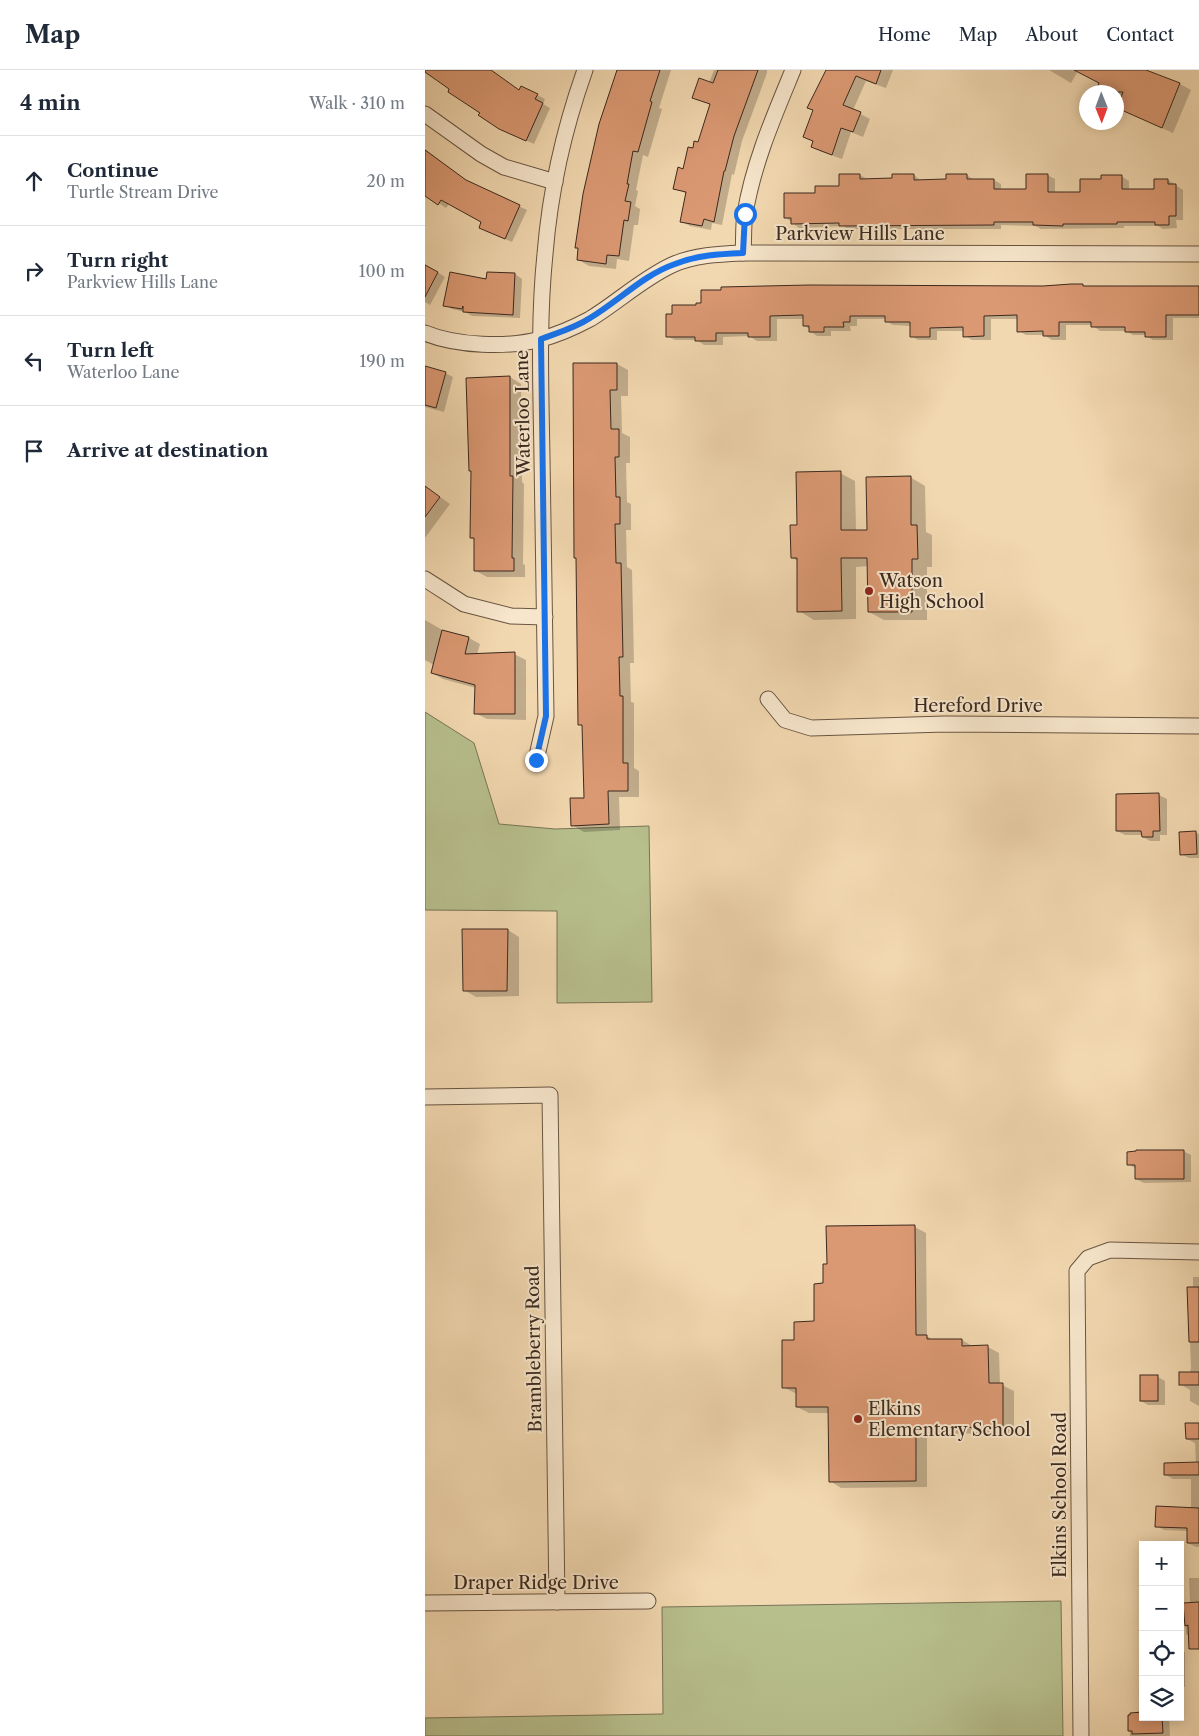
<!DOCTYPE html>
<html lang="en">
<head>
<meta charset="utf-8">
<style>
  :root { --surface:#fff; --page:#f6f6f7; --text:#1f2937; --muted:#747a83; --line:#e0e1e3 }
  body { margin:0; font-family:"Libre Caslon Text",serif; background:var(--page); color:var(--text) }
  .controls { position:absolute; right:15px; bottom:15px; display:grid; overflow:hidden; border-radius:0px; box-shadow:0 2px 12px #0003 }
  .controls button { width:45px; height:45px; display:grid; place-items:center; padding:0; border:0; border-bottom:1px solid var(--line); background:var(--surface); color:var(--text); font:25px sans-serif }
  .compass { position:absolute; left:654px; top:15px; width:45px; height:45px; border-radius:50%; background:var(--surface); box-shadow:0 2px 12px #0003; rotate:179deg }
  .stop { position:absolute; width:15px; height:15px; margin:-11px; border:4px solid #1a73e8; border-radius:50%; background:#fff }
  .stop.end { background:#1a73e8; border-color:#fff; box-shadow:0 1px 5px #0008 }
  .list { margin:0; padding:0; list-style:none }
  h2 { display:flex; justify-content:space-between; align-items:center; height:65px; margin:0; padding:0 20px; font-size:21px }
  h2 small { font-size:16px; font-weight:400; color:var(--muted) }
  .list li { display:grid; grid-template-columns:32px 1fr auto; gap:15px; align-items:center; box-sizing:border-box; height:90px; padding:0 20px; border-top:1px solid var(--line) }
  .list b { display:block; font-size:19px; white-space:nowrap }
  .list p { margin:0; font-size:16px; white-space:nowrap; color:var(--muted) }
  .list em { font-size:16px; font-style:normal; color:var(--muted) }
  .icon { flex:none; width:28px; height:28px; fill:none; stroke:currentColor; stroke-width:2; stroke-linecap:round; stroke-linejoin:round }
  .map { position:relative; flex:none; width:774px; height:1666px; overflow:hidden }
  header { display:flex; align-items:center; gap:30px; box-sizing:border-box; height:70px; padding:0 25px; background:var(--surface); border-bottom:1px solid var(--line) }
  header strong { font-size:24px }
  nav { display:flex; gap:28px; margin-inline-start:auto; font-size:18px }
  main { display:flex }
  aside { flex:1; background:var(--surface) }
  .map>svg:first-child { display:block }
  .green { fill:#b7bf8d; stroke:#797456 }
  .shadow { fill:#0003 }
  .building { fill:#db9973; stroke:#3b291e }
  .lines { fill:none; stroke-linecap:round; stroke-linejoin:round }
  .minor-casing { stroke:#695542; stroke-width:17 }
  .minor { stroke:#f7e6cc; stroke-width:15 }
  .route { stroke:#1a73e8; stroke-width:6 }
  .poi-dot { fill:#8f2418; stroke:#f7e6cc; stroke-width:2 }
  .labels { text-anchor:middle; stroke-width:4; stroke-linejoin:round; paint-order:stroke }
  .street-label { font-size:18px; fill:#3b291e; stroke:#f7e6cc }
  .poi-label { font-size:18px; fill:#3b291e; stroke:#f7e6cc; text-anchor:start }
</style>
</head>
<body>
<header>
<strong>Map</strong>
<nav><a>Home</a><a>Map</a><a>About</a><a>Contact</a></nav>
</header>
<main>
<aside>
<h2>4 min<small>Walk · 310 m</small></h2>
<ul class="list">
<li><svg class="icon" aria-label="ahead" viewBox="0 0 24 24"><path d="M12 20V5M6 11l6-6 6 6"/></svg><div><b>Continue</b><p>Turtle Stream Drive</p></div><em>20 m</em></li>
<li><svg class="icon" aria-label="right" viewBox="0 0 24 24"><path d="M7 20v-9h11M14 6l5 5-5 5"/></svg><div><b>Turn right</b><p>Parkview Hills Lane</p></div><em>100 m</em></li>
<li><svg class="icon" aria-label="left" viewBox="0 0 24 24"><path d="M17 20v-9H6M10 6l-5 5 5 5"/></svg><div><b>Turn left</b><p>Waterloo Lane</p></div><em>190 m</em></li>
<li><svg class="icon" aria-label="arrive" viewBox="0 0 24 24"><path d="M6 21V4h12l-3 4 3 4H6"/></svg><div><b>Arrive at destination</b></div></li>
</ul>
</aside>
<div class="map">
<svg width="774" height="1666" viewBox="0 0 774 1666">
  <rect width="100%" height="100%" fill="#f2d8b0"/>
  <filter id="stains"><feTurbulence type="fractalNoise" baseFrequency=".004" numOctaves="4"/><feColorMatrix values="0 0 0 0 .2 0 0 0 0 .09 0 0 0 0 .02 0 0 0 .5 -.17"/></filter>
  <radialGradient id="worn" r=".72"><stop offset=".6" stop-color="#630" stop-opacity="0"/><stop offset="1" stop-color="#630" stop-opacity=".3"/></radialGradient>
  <!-- green -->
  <g class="green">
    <polygon points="0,642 49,673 74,754 130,759 224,756 227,932 132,933 132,841 0,840"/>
    <polygon points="636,1531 638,1666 0,1666 0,1648 238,1644 237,1537"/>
  </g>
  <!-- shadow -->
  <g class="shadow">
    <polygon points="0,0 61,0 94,21 112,25 120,29 118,34 125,38 109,74 74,58 26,19 7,6 6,7 0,3"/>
    <polygon points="193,0 246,0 234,38 237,39 223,87 218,85 211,120 213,121 210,136 215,139 213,155 209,155 204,191 192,189 191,199 164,196 154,190"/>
    <polygon points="289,0 342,0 342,3 317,71 309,105 307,104 297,155 287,153 286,160 265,156 256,151 262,124 250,118 269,79 274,73 286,35 269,27 284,13"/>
    <polygon points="403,0 468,0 461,18 441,11 428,40 445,49 438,67 426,62 417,89 397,82 387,77 389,72 380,67"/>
    <polygon points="624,0 718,0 755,14 766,20 748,63 692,38 692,22 671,22 675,13 653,1 646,13"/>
    <polygon points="0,79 45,113 102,140 87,172 55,158 58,152 24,134 21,138 0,124"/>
    <polygon points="435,105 442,109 469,110 489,105 496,111 522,110 542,105 549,110 569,110 576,114 576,120 602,121 622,105 630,109 630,123 656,123 678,110 696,106 704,111 704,120 731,120 731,110 743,110 758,120 758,150 751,150 752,158 738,159 733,156 699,156 699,158 616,159 610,156 576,155 576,159 423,159 418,156 374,158 360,147 391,124 415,117"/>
    <polygon points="0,194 20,207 5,235 0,232"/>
    <polygon points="90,204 97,209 95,248 47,246 40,242 27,239 20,235 62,211"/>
    <polygon points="774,217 774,248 748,248 748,270 728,270 720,265 708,265 701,261 675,261 667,255 641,255 641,270 627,270 619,265 601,265 594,261 594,249 566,249 566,270 547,270 540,266 540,261 512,261 512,270 493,270 486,266 486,256 468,255 461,251 461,249 432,249 432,256 425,256 426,261 406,261 406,266 392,266 385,261 385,259 379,256 379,249 352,249 352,271 332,271 324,266 298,267 298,275 279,275 272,270 250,270 242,266 242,246 661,218"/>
    <polygon points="192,294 203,300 203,326 196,326 197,363 205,367 205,393 201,393 202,432 206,434 206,460 201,460 202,497 207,500 209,593 205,593 206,632 209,633 209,698 214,701 214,727 194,727 195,760 159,762 147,755 160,729 158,656 155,654 151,421"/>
    <polygon points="0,297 20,303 28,307 19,342 0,337"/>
    <polygon points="85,307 96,314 97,412 99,414 98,494 100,495 100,507 62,507 51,501 50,470 46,468 48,441"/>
    <polygon points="415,403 430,411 431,461 443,461 485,407 500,416 501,462 507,465 507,497 502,497 502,550 459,550 444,542 444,496 431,497 431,549 389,550 374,541 373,491 367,488 373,456"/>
    <polygon points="0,416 25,434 0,468"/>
    <polygon points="0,550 21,562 44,568 55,574 52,585 89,584 101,590 101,650 62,649 50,643 51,618 18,609 7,603 9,595 0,590"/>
    <polygon points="692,725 734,725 742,729 742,765 735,765 735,771 725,771 718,767 718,765 700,765 692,761"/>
    <polygon points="770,762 774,764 774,788 764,788 756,784"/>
    <polygon points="38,860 83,860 94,867 94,926 51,927 39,920"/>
    <polygon points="758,1081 766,1085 766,1112 719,1113 711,1109 710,1098 703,1094"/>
    <polygon points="490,1157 501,1163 502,1266 508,1270 537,1270 549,1277 563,1277 574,1283 575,1314 589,1321 589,1363 502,1364 502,1417 416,1418 405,1411 405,1343 384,1343 372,1337 372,1324 358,1317 371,1271 391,1253 403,1195"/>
    <polygon points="768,1207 774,1207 774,1336 765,1331 765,1320 755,1314 765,1303 766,1298 763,1218 768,1218"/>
    <polygon points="716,1307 733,1307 740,1311 740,1335 723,1335 716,1331"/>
    <polygon points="774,1354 774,1477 771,1477 763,1473 763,1461 739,1460 732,1456 766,1439 766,1409 748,1409 741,1405 771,1393 770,1373 762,1369"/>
    <polygon points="764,1508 774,1508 774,1568 769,1568 761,1564 760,1534 765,1534"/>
    <polygon points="755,1580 760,1582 760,1617 755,1617"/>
    <polygon points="713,1641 718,1641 718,1647 744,1647 745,1666 705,1666 704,1646 713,1644"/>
  </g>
  <!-- building -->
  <g class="building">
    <polygon points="0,0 66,0 94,20 96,16 113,24 110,29 118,33 101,71 74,59 53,45 55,43 23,22 24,19 0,2"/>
    <polygon points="192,0 235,0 225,31 227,32 213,82 208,81 202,114 204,114 200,131 206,132 203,151 199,150 194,186 182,185 181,194 152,190 153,178 150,178 158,124 174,54"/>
    <polygon points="293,0 333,0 309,66 300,101 299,101 289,152 279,149 277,156 255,152 261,122 248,119 253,97 258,99 263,77 268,78 269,71 273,72 285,34 267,28 274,8 288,13"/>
    <polygon points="401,0 456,0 451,14 431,6 418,35 436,42 428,62 416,58 407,85 386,77 388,71 378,67 388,40 382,38"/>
    <polygon points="649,0 721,0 755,13 737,58 692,38 698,22 670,22 674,13"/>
    <polygon points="0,80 41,110 95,135 80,169 54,158 56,152 16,130 13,135 0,126"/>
    <polygon points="414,104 435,104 435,109 467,108 467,104 489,104 489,110 521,109 521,104 542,104 542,109 569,109 569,119 601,119 601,104 623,104 623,122 655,122 655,109 676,109 676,105 697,105 697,119 729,119 729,109 743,109 743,114 751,114 751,146 744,146 744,155 730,155 730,152 692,152 692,154 638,154 638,156 608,155 608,152 569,152 569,155 414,156 414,153 366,154 366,148 359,148 359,123 390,123 390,116 414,116"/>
    <polygon points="0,195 13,202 0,227"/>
    <polygon points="25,202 61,209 62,202 90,203 88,245 38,242 38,236 37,239 18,236"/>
    <polygon points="646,214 658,214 658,216 774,216 774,245 741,245 741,267 720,267 720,262 700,262 700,257 666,257 666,252 634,252 634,266 618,266 618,261 592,262 592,245 559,246 559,266 538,267 538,257 505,258 505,267 485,267 485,252 460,252 460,246 425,246 425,252 418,252 419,257 399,257 399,262 384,262 384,256 378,256 378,245 345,246 345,267 323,267 323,263 291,263 291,271 270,271 270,267 241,267 241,244 247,244 247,235 271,235 271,233 276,233 276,220 296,220 296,217 384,215 618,216"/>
    <polygon points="148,293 192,293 192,320 185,320 186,359 194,359 194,387 190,387 191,427 195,427 195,454 190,454 191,493 196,493 198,587 194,587 195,626 198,626 198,693 203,693 203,721 183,721 184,754 146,756 145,728 159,728 157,655 153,655 151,488 149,488"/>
    <polygon points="0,296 21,302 11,338 0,335"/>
    <polygon points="85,306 85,406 88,406 87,488 89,488 89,501 49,501 49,468 45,468 46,401 44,401 41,308"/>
    <polygon points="416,401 416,460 442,460 441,407 486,406 486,455 492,455 493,489 487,489 487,542 443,542 442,488 416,488 417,541 372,542 372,488 366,488 365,455 372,455 371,402"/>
    <polygon points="0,416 15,427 0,447"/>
    <polygon points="17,560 44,567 40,584 90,582 90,644 49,644 50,615 6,603"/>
    <polygon points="734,723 735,761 728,761 728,767 717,767 716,761 691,761 691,724"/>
    <polygon points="771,761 772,784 755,785 754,762"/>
    <polygon points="37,859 83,859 82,921 38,921"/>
    <polygon points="711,1080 759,1080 759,1109 710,1109 710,1095 702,1095 702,1082 711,1081"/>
    <polygon points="490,1155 491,1265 502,1265 502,1269 537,1269 537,1276 563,1275 564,1313 578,1313 578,1357 491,1358 491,1411 404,1412 403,1337 371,1337 371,1318 357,1318 357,1270 369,1270 369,1252 389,1251 389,1214 398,1213 398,1194 402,1194 401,1156"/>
    <polygon points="762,1217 774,1217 774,1272 764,1272"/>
    <rect x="754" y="1302" width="20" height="13"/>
    <rect x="715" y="1305" width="18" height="26"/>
    <polygon points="760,1353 774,1353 774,1369 761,1369"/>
    <polygon points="774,1392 774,1405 739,1405 739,1393"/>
    <polygon points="731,1436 774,1438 774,1473 762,1473 762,1458 730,1457"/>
    <polygon points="774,1532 774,1579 764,1579 763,1555 760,1556 758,1533"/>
    <polygon points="718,1642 718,1647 737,1647 738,1663 707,1664 707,1661 703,1661 703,1645 705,1645 705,1643"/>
  </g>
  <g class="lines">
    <defs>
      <g id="minor">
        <polyline points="0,44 56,84 79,97 130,112"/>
        <path d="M318,183C319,170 318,156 320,144C328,94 349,46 368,0"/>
        <path d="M0,263C31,276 83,278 116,269C132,265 150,257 165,249C193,232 217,209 247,195C269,185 294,184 318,183L774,184"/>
        <polyline points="0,509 39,534 86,546 120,547"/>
        <polyline points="343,629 360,650 386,658 520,654 774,656"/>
        <path d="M111,690L121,646C120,560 119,474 117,388C116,321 113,252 120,184C125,122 139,59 160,0"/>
        <polyline points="0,1027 125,1025 132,1532"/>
        <polyline points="0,1533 223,1531"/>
        <polyline points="656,1666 652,1201 663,1188 685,1180 774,1182"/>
      </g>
    </defs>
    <!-- minor casing -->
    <use href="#minor" class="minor-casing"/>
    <!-- minor -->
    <use href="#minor" class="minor"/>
  </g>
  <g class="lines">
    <!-- route -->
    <path class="route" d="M111,690L121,646L116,269C132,263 150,258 165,248C194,231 218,205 250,194C272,185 295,184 318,183L320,144"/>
  </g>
  <!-- markers -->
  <g class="poi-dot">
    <circle cx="444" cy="521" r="5"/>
    <circle cx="433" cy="1349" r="5"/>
  </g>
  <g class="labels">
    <!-- street labels -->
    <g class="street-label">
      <text x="435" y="170">Parkview Hills Lane</text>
      <text transform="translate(98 343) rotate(-91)" y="6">Waterloo Lane</text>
      <text x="553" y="642">Hereford Drive</text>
      <text transform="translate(109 1279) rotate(-91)" y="6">Brambleberry Road</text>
      <text transform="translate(635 1425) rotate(-90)" y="6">Elkins School Road</text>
      <text x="111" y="1519">Draper Ridge Drive</text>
    </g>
    <!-- poi labels -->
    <g class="poi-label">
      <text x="454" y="517">Watson<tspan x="454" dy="21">High School</tspan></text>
      <text x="443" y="1345">Elkins<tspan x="443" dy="21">Elementary School</tspan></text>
    </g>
  </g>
  <rect width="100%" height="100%" filter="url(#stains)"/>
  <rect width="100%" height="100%" fill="url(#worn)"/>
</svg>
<div class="controls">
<button>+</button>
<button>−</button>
<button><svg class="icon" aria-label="locate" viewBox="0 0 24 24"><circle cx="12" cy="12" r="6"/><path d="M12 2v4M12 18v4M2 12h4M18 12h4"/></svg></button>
<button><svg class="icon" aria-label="layers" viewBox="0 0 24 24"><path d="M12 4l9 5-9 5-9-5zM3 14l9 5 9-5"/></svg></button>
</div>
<svg class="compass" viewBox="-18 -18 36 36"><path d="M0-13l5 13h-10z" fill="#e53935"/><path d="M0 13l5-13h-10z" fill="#747a83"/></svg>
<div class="stop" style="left:320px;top:144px"></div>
<div class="stop end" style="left:111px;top:690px"></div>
</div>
</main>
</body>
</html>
